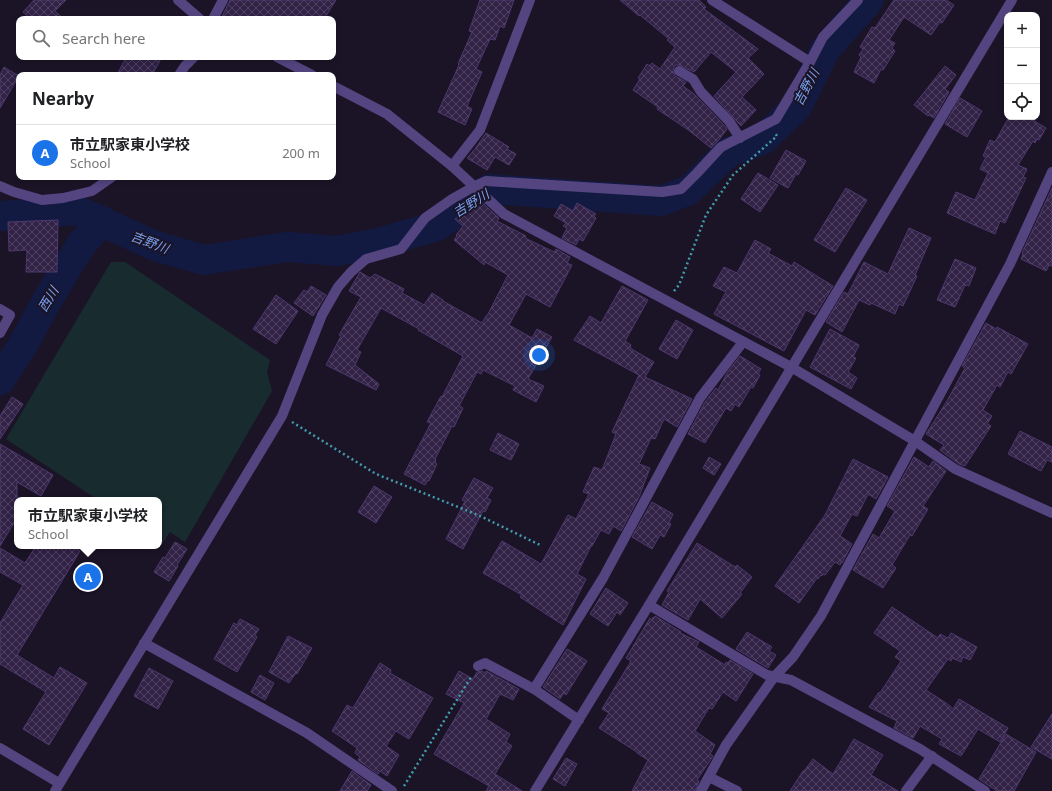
<!DOCTYPE html>
<html lang="en">
<head>
<meta charset="utf-8">
<style>
  :root { --surface:#fff; --page:#f6f6f6; --text:#202124; --muted:#757577; --line:#e0e0e0; --accent:#1a73e8 }
  body { margin:0; font-family:"Noto Sans","Noto Sans JP",sans-serif; background:var(--page); color:var(--text) }
  .controls { position:absolute; right:12px; top:12px; display:grid; overflow:hidden; border-radius:8px; box-shadow:0 2px 6px #0003 }
  .controls button { width:36px; height:36px; display:grid; place-items:center; padding:0; border:0; border-bottom:1px solid var(--line); background:var(--surface); color:var(--text); font:20px sans-serif }
  .you { position:absolute; left:539px; top:355px; width:14px; height:14px; margin:-10px; border:3px solid #fff; border-radius:50%; background:#1a73e8; box-shadow:0 0 0 6px #1a73e833 }
  .badge { display:grid; place-items:center; width:26px; height:26px; border-radius:50%; background:var(--accent); color:#fff; font-size:13px; font-weight:700 }
  .pin { position:absolute; translate:-50% -50%; border:2px solid #fff; box-shadow:0 1px 4px #0006 }
  .popup { position:absolute; left:14px; top:497px; width:148px; height:52px; box-sizing:border-box; display:grid; place-content:center; border-radius:8px; background:var(--surface); filter:drop-shadow(0 1px 3px #0005); font-size:13px; white-space:nowrap; color:var(--muted) }
  .popup b { font-size:15px; color:var(--text) }
  .popup::after { content:''; position:absolute; left:50%; top:100%; margin-left:-8px; border:8px solid transparent; border-top-color:var(--surface) }
  .list { margin:0; padding:0; list-style:none }
  h2 { display:flex; justify-content:space-between; align-items:center; height:52px; margin:0; padding:0 16px; font-size:17px }
  h2 small { font-size:13px; font-weight:400; color:var(--muted) }
  .list li { display:grid; grid-template-columns:26px 1fr auto; gap:12px; align-items:center; box-sizing:border-box; height:56px; padding:0 16px; border-top:1px solid var(--line) }
  .list b { display:block; font-size:15px; white-space:nowrap }
  .list p { margin:0; font-size:13px; white-space:nowrap; color:var(--muted) }
  .list em { font-size:13px; font-style:normal; color:var(--muted) }
  .icon { flex:none; width:22px; height:22px; fill:none; stroke:currentColor; stroke-width:2; stroke-linecap:round; stroke-linejoin:round }
  .map { position:relative; flex:none; width:1052px; height:791px; overflow:hidden }
  .search { position:absolute; background:var(--surface); box-shadow:0 2px 6px #0003; left:16px; top:16px; width:320px; height:44px; display:flex; align-items:center; gap:10px; box-sizing:border-box; padding:0 14px; border-radius:8px; color:var(--muted); font-size:15px }
  .panel { position:absolute; background:var(--surface); box-shadow:0 2px 6px #0003; left:16px; top:72px; width:320px; height:108px; border-radius:8px }
  .map>svg:first-child { display:block }
  .pitch { fill:#182c30 }
  .lines { fill:none; stroke-linecap:round; stroke-linejoin:round }
  .river { stroke:#121a42; stroke-width:30 }
  .building { fill:url(#building-cross-hatch); stroke:#4e386e }
  .path { stroke:#419cac; stroke-width:2.5; stroke-dasharray:2 3; stroke-linecap:butt }
  .minor { stroke:#544580; stroke-width:10 }
  .labels { text-anchor:middle; stroke-width:4; stroke-linejoin:round; paint-order:stroke }
  .water-label { font-size:13px; font-style:italic; fill:#7aa0ed; stroke:#1b1427 }
</style>
</head>
<body>
<div class="map">
<svg width="1052" height="791" viewBox="0 0 1052 791">
  <defs>
    <pattern id="building-cross-hatch" width="8" height="8" patternUnits="userSpaceOnUse"><rect width="8" height="8" fill="#312246"/><path d="M0 0l8 8M0 8l8-8" fill="none" stroke="#4f4262"/></pattern>
  </defs>
  <rect width="100%" height="100%" fill="#1b1427"/>
  <!-- pitch -->
  <polygon class="pitch" points="111,262 125,262 270,360 267,372 272,391 185,542 170,532 163,543 159,540 159,500 98,500 6,439"/>
  <g class="lines">
    <!-- river -->
    <g class="river">
      <polyline points="0,216 77,210 155,246 204,260 287,247 338,251 382,242 437,226 489,189 661,201 689,190 729,152 762,140 797,107 825,50 869,0"/>
      <polyline points="0,380 24,343 48,299 80,246 102,221"/>
    </g>
  </g>
  <!-- building -->
  <g class="building">
    <polygon points="34,0 66,0 55,11 64,19 31,19 23,12"/>
    <polygon points="230,0 336,0 324,19 221,19"/>
    <polygon points="480,0 514,0 504,28 500,26 495,40 490,39 476,69 482,72 467,106 472,109 465,125 438,112 459,65 458,64 472,32 469,31"/>
    <polygon points="620,0 699,0 706,7 704,9 758,49 748,58 764,74 742,97 756,110 741,126 714,96 736,72 711,52 694,72 679,65 676,65 674,67 673,71 675,76 686,82 683,86 694,94 724,125 727,129 718,141 711,148 687,129 657,109 658,107 633,90 640,79 638,78 647,64 650,66 652,63 660,69 675,47 667,40 669,39 640,15 639,16"/>
    <polygon points="894,0 946,0 954,5 942,23 940,22 931,35 904,17 889,40 895,43 892,48 895,51 883,70 881,69 874,83 854,72 861,57 859,55 863,49 860,47 872,27 875,28"/>
    <polygon points="126,57 162,57 152,75 117,75"/>
    <polygon points="945,66 956,75 945,89 949,92 934,118 929,115 928,116 914,105"/>
    <polygon points="4,67 19,76 0,108 0,75"/>
    <polygon points="960,98 982,111 967,137 945,124"/>
    <polygon points="1009,117 1028,117 1046,128 1039,140 1037,139 1035,143 1033,141 1018,165 1027,169 1023,177 1026,178 1005,223 1000,221 995,234 947,213 956,192 975,200 988,173 980,169 986,157 983,156 990,140 995,142"/>
    <polygon points="486,133 509,147 507,149 516,154 509,165 495,157 487,170 467,158 475,149"/>
    <polygon points="786,150 806,161 798,175 796,174 788,188 770,178"/>
    <polygon points="758,173 778,185 760,212 741,199"/>
    <polygon points="846,188 867,200 835,252 814,240"/>
    <polygon points="1052,188 1052,266 1049,265 1046,271 1021,259 1023,254 1022,253"/>
    <polygon points="480,201 499,218 497,221 526,236 525,238 554,252 556,249 570,257 567,263 572,265 550,307 526,294 509,325 532,338 537,329 552,337 528,379 544,386 536,402 513,390 515,386 483,370 481,374 477,372 459,406 463,408 454,427 452,426 435,459 436,460 435,463 437,464 429,481 428,480 425,485 404,474 431,423 427,422 441,396 442,397 463,356 418,330 419,329 381,308 357,350 361,352 355,365 379,384 376,390 326,365 341,336 339,335 361,297 349,291 360,272 370,278 375,274 404,289 402,293 424,305 432,293 443,300 443,301 482,323 486,316 487,316 508,275 485,262 484,265 454,240 457,236 456,235 463,226 455,219"/>
    <polygon points="577,203 596,214 594,216 596,218 583,241 579,239 576,245 562,238 567,228 563,226 566,223 554,216 561,204 573,211"/>
    <polygon points="58,220 57,272 26,272 27,250 9,251 8,222"/>
    <polygon points="909,228 931,238 915,275 917,276 903,306 899,304 895,314 871,303 870,305 859,300 842,332 826,322 844,292 848,294 864,262 888,274"/>
    <polygon points="755,240 771,249 768,253 792,266 794,262 833,286 815,315 806,310 784,351 714,314 726,292 713,286 724,267 737,273"/>
    <polygon points="955,259 976,268 969,286 965,285 955,307 937,300"/>
    <polygon points="311,286 326,295 313,316 294,303 304,290 307,292"/>
    <polygon points="622,286 648,300 625,341 631,345 630,348 654,362 645,377 692,399 677,427 664,419 655,439 651,438 639,464 650,468 640,494 640,495 621,531 613,526 609,534 601,530 592,546 591,546 577,574 586,579 563,625 520,597 522,595 483,573 502,541 541,564 568,515 576,519 589,494 583,492 594,467 602,470 616,434 612,432 639,375 574,340 590,316 601,323"/>
    <polygon points="276,295 298,311 276,344 253,329"/>
    <polygon points="676,320 693,330 677,359 659,349"/>
    <polygon points="986,323 996,329 997,327 1028,344 1011,374 1008,372 1000,387 997,385 983,410 992,416 987,424 991,426 965,466 959,464 940,450 944,445 926,434 947,401 965,368 962,366"/>
    <polygon points="830,329 859,345 853,357 856,358 848,372 857,378 851,389 810,367"/>
    <polygon points="740,356 761,369 758,374 760,375 753,388 751,387 739,407 735,404 731,411 726,408 705,443 688,434 705,402 716,388 718,390 727,373"/>
    <polygon points="12,397 23,404 0,439 0,416"/>
    <polygon points="1020,431 1052,447 1052,462 1047,460 1041,471 1008,454"/>
    <polygon points="498,433 519,444 511,460 490,450"/>
    <polygon points="0,444 53,475 41,496 17,482 17,518 0,546"/>
    <polygon points="709,457 721,464 714,475 703,468"/>
    <polygon points="914,457 929,467 933,461 946,471 923,506 928,509 912,536 910,535 892,565 896,568 883,588 853,570 873,534 879,538 895,511 887,506"/>
    <polygon points="853,459 888,477 876,499 868,494 857,516 852,514 840,536 852,544 842,563 841,562 840,565 835,562 825,575 823,574 822,576 821,575 818,579 817,578 799,603 775,586 825,515"/>
    <polygon points="474,478 493,488 487,498 491,500 485,512 483,511 463,549 446,539 465,501 462,500"/>
    <polygon points="374,486 392,497 376,523 358,512"/>
    <polygon points="652,502 673,514 669,523 671,524 664,537 660,535 652,549 632,537"/>
    <polygon points="175,542 187,549 177,565 178,566 169,581 154,572 163,557 165,558"/>
    <polygon points="697,543 735,567 737,565 752,577 740,593 742,594 722,618 700,599 688,620 662,605 669,592 667,591"/>
    <polygon points="36,546 71,546 80,551 17,655 54,678 60,667 87,683 49,745 23,729 46,692 0,664 0,623 23,585 0,572 0,548 25,563"/>
    <polygon points="606,588 628,603 620,615 617,612 608,626 590,614"/>
    <polygon points="892,607 938,638 940,634 948,638 951,633 977,647 970,660 963,657 961,662 952,658 951,661 948,659 926,690 946,703 953,709 959,699 1008,728 1000,742 978,729 961,756 939,744 942,739 920,726 913,738 894,728 897,721 869,707 879,692 880,693 901,661 895,657 900,651 874,633"/>
    <polygon points="655,616 681,632 680,633 699,642 696,647 725,665 726,662 728,663 730,660 753,674 736,701 723,692 712,709 709,708 695,731 715,745 710,754 713,756 697,780 699,781 695,791 632,791 648,760 637,753 637,752 599,728 609,713 602,709 631,661 626,658 650,618 652,620 653,617 654,618"/>
    <polygon points="240,619 259,629 255,635 257,637 237,672 214,659 234,623 237,625"/>
    <polygon points="747,632 772,647 769,651 776,655 768,668 736,649"/>
    <polygon points="288,636 312,648 297,674 296,673 289,683 269,672"/>
    <polygon points="567,649 587,661 566,695 564,693 560,699 543,687"/>
    <polygon points="380,663 391,670 390,673 433,698 409,739 396,731 386,746 399,755 387,776 380,771 378,774 358,760 360,757 355,753 357,748 332,731 347,705 353,708"/>
    <polygon points="149,668 173,681 158,709 134,696"/>
    <polygon points="459,671 473,679 477,672 482,671 485,673 486,671 519,689 513,700 500,694 486,719 510,734 506,742 512,746 495,774 522,791 486,791 489,786 434,754 464,703 446,694"/>
    <polygon points="260,675 274,683 265,700 251,692"/>
    <polygon points="1052,714 1052,759 1031,747"/>
    <polygon points="1006,734 1036,752 1014,791 997,791 979,779"/>
    <polygon points="854,739 883,755 871,775 898,791 790,791 803,771 804,771 813,759 833,774"/>
    <polygon points="566,758 577,764 565,786 553,779"/>
    <polygon points="352,771 371,785 367,791 340,791"/>
  </g>
  <g class="lines">
    <!-- path -->
    <g class="path">
      <polyline points="674,291 679,285 706,215 733,175 777,136 775,133"/>
      <polyline points="292,422 376,474 478,515 540,545"/>
      <polyline points="404,786 471,677"/>
    </g>
    <!-- minor -->
    <g class="minor">
      <polyline points="178,0 200,19"/>
      <polyline points="712,0 810,62"/>
      <polyline points="213,19 223,0"/>
      <polyline points="277,57 312,75"/>
      <polyline points="679,71 693,79 701,92 729,121 740,138"/>
      <polyline points="179,75 185,66 194,57"/>
      <polyline points="333,86 387,114 452,166 504,214 791,367 915,441 955,469 1052,513"/>
      <polyline points="452,166 480,130 530,0"/>
      <polyline points="0,186 14,192 42,200 63,198 92,191 112,177"/>
      <polyline points="0,309 10,315 0,333"/>
      <polyline points="649,605 767,675 791,680 920,749 985,791"/>
      <polyline points="144,643 307,733 392,791"/>
      <polyline points="478,666 485,663 534,689 579,720"/>
      <polyline points="534,689 603,578 700,398 743,342"/>
      <polyline points="0,748 59,783"/>
      <polyline points="709,777 737,791"/>
      <polyline points="55,791 282,416 322,315 338,287 351,272 366,259 401,249 425,218 452,199 475,186 486,181 662,192 681,189 697,173 721,147 776,119 810,62 823,37 858,0"/>
      <polyline points="535,791 649,605 1012,0"/>
      <polyline points="701,791 726,745 774,677 793,657 821,616 1010,264 1052,172"/>
      <polyline points="906,791 932,756"/>
    </g>
  </g>
  <g class="labels">
    <!-- water labels -->
    <g class="water-label">
      <text transform="translate(806 87) rotate(-62)" y="5">吉野川</text>
      <text transform="translate(471 203) rotate(-32)" y="5">吉野川</text>
      <text transform="translate(150 242) rotate(21)" y="5">吉野川</text>
      <text transform="translate(48 299) rotate(-59)" y="5">西川</text>
    </g>
  </g>
</svg>
<div class="controls">
<button>+</button>
<button>−</button>
<button><svg class="icon" aria-label="locate" viewBox="0 0 24 24"><circle cx="12" cy="12" r="6"/><path d="M12 2v4M12 18v4M2 12h4M18 12h4"/></svg></button>
</div>
<div class="you"></div>
<div class="pin badge" style="left:88px;top:577px">A</div>
<div class="popup"><b>市立駅家東小学校</b>School</div>
<div class="search"><svg class="icon" aria-label="search" viewBox="0 0 24 24"><circle cx="10" cy="10" r="6"/><path d="M15 15l6 6"/></svg>Search here</div>
<section class="panel">
<h2>Nearby<small></small></h2>
<ul class="list">
<li><span class="badge">A</span><div><b>市立駅家東小学校</b><p>School</p></div><em>200 m</em></li>
</ul>
</section>
</div>
</body>
</html>
